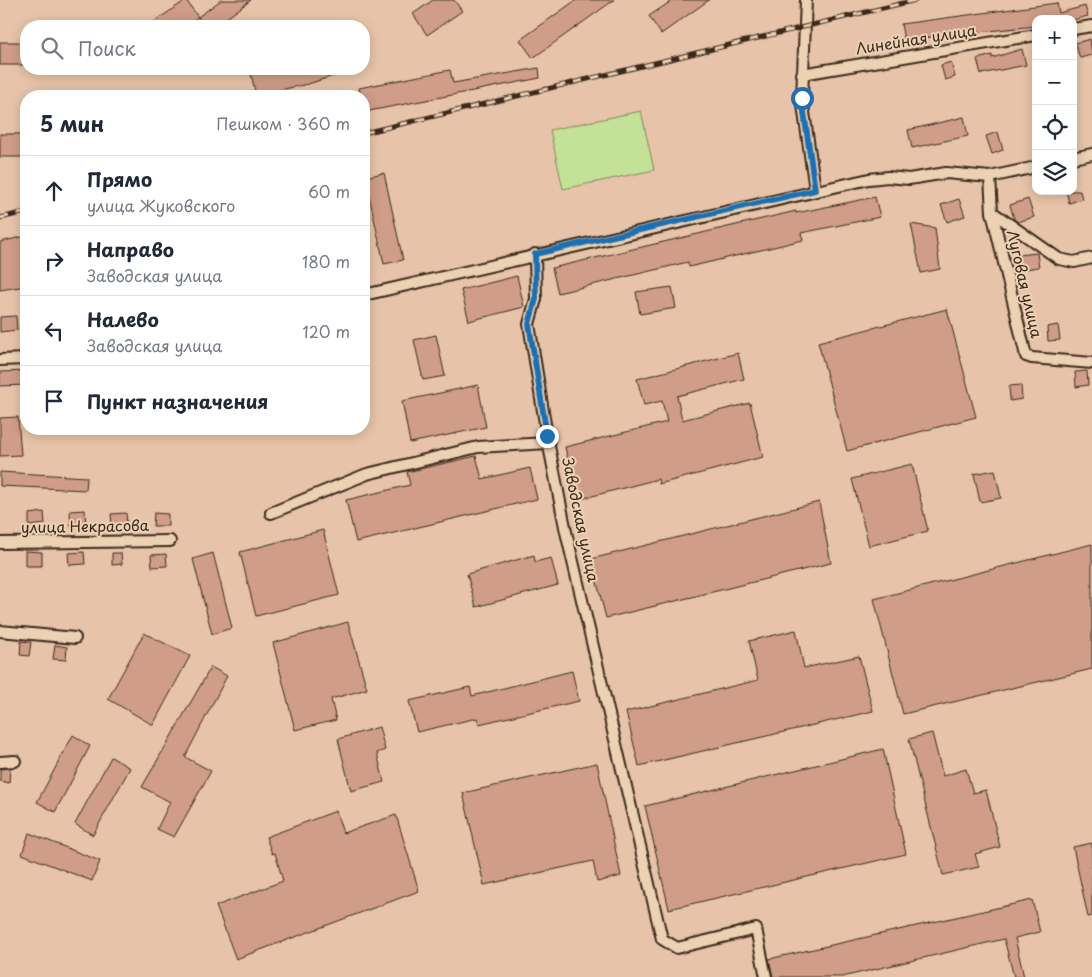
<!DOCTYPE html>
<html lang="ru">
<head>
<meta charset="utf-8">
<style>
  :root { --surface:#fff; --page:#f2f2f3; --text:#1f2937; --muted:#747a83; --line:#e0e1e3 }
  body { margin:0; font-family:"Playpen Sans",sans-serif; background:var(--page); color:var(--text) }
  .controls { position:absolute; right:15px; top:15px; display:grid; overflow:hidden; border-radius:10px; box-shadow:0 2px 12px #0003 }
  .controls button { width:45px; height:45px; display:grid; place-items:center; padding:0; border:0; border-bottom:1px solid var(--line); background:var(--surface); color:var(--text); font:25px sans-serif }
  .stop { position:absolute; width:15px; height:15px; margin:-11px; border:4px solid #1f6fb2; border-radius:50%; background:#fff }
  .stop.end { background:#1f6fb2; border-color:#fff; box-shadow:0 1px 5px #0008 }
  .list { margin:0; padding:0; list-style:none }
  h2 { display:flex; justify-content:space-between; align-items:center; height:65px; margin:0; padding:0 20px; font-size:21px }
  h2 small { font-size:16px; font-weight:400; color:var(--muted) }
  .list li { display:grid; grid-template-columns:32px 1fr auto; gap:15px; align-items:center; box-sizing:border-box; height:70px; padding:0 20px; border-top:1px solid var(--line) }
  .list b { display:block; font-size:19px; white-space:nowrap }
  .list p { margin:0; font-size:16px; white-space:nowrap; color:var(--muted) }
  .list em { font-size:16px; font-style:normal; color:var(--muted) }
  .icon { flex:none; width:28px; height:28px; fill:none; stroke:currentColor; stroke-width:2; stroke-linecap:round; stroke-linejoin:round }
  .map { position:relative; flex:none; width:1092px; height:977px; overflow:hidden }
  .search { position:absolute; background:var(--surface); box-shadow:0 2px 12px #0003; left:20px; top:20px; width:350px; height:55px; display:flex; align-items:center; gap:12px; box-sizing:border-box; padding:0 18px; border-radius:20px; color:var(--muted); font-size:19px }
  .panel { position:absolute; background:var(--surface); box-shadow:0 2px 12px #0003; left:20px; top:90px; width:350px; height:345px; border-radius:20px }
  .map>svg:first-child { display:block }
  .green { fill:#c4e198; stroke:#80865b }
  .building { fill:#cf9d88; stroke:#3b2a1e }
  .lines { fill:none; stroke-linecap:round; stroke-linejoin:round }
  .street-casing { stroke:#3b2a1e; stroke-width:14 }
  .street { stroke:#ecd1b3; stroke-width:10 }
  .rail-casing { stroke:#3b2a1e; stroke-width:5 }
  .rail { stroke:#ecd1b3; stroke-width:3; stroke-dasharray:9; stroke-linecap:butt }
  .route { stroke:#1f6fb2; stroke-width:6 }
  .labels { text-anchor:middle; stroke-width:4; stroke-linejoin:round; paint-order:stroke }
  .street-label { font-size:15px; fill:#3b2a1e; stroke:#ecd1b3 }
</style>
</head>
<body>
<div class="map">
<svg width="1092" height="977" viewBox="0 0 1092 977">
  <rect width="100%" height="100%" fill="#e7c4a9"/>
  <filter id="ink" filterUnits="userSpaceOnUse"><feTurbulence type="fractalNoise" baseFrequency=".02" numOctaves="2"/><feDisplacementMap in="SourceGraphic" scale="10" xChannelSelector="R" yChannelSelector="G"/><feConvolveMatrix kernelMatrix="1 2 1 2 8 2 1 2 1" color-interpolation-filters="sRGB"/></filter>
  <g filter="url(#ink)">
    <!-- green -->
    <polygon class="green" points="641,111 654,170 563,189 550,130"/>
    <!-- building -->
    <g class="building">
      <polygon points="186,0 198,17 185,26 148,26"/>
      <polygon points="221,0 251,0 216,26 204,26 198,17"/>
      <polygon points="433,0 454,0 462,11 427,35 413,14"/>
      <polygon points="576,0 614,0 533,58 520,40"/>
      <polygon points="673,0 709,0 661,34 649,16"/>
      <polygon points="1057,3 1059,13 1085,6 1088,16 1073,20 1036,19 1036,26 904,40 901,24"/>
      <polygon points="1090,39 1092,55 1080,58 1075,43"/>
      <rect x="0" y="42" width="26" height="23"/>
      <polygon points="1022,49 1026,65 981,74 977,59 992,55 992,58"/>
      <polygon points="951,62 955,77 945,80 941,65"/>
      <polygon points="539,68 540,78 364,112 364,96 361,96 359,88 450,70 453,83"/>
      <polygon points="256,69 349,69 349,71 308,84 256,95 250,70"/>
      <polygon points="964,117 968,136 912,148 908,130"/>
      <polygon points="998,132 1003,150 992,154 986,136"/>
      <rect x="0" y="134" width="26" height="23"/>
      <polygon points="384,173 403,260 384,264 365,177"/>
      <polygon points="1066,191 1080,191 1082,199 1069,203"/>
      <polygon points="875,197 880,217 801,233 803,240 689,267 688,262 558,293 552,268 796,211 796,213"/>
      <polygon points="959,199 965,216 947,222 941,205"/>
      <polygon points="1028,199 1034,217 1018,222 1014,219 1010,205"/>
      <polygon points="911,224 935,228 940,269 921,273"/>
      <polygon points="26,236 26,286 0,290 0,242"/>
      <polygon points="1037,253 1039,267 1019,270 1018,255"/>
      <polygon points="517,276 524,307 469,321 461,290"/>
      <polygon points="672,287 676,308 640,314 636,292"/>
      <polygon points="947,309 976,417 847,451 818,342"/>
      <polygon points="16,316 17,330 0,332 0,317"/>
      <polygon points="1058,325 1060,340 1048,341 1047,327"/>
      <polygon points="436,335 445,376 423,380 414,340"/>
      <polygon points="738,353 744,379 677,396 682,420 750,403 763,457 659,484 658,479 577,500 565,447 667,422 662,401 644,405 637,379"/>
      <polygon points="26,371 26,385 0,386 0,372"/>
      <polygon points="1087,371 1088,385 1076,387 1075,372"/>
      <polygon points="478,385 486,427 410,443 402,401"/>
      <polygon points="1021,385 1022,399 1010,401 1009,386"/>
      <polygon points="18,417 21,455 0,456 0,418"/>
      <polygon points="476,456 482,479 530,468 537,499 356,542 346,500 410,485 407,472"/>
      <polygon points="912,464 928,531 869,546 852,479"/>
      <polygon points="995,470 1001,498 980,502 974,474"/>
      <polygon points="0,472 87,477 86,490 0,486"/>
      <polygon points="819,502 831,563 606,618 591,559"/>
      <polygon points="85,510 86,526 71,527 70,511"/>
      <polygon points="44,512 45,524 29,526 29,514"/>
      <polygon points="126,513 127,525 112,526 111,514"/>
      <polygon points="154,513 168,514 168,526 153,526"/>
      <polygon points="323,530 339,595 256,616 240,552"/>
      <polygon points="1092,544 1092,669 903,714 874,599"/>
      <polygon points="25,551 42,552 42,566 25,566"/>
      <polygon points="84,552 85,564 69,565 68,553"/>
      <polygon points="112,553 121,553 122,564 112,565"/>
      <polygon points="213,553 232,628 212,634 193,559"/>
      <polygon points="166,554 167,566 152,567 151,555"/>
      <polygon points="534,555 535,562 551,558 558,585 476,607 467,574"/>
      <polygon points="348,622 367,689 331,699 336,720 295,730 273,643"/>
      <polygon points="796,630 804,668 859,656 873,711 639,766 626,712 758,680 749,641"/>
      <polygon points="144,633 190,656 153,725 108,699"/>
      <polygon points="21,641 31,642 29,656 20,655"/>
      <polygon points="55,645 67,647 66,660 53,659"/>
      <polygon points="211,667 227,676 185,757 211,771 174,837 157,829 170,802 142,787"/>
      <polygon points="572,671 579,701 479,724 477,718 417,732 409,701 470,687 472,696"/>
      <polygon points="379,727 385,750 377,753 384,782 351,791 338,739"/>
      <polygon points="932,733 943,776 966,769 973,793 986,790 1000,847 975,854 979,867 943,875 909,739"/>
      <polygon points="73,735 90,746 55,812 37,802"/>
      <polygon points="883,749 906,854 669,909 645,806"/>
      <polygon points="111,757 130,768 93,835 75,824"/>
      <polygon points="597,763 621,876 597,882 593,861 484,885 463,793"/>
      <polygon points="10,768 9,783 0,781 0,769"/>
      <polygon points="336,811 343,833 396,815 419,891 236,959 216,906 283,881 275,853 272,854 266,837"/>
      <polygon points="29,833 100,861 92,881 22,854"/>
      <polygon points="1092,843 1092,916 1088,917 1073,847"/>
      <polygon points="1032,900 1040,932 1015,938 1024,977 1014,977 1004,939 842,977 773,977 769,959"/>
    </g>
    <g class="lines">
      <defs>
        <g id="street">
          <polyline points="806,0 802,98 815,190"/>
          <polyline points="1073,29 1092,26"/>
          <polyline points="802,74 1036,35"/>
          <polyline points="1073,158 1092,154"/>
          <polyline points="990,177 992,212 1059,259 1074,262 1092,258"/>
          <polyline points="992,212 1026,356 1032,358 1092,363"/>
          <polyline points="535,254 536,299 529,324 547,436 566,532 662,939 677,948 756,929 766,977"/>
          <polyline points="364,295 869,179 888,177 909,179 946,173 990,177 1036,167"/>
          <polyline points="0,360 26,359"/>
          <polyline points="271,513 367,474 478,447 548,443"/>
          <polyline points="0,543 170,541"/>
          <polyline points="0,631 75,638"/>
          <polyline points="0,762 15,761"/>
        </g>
      </defs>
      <!-- street casing -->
      <use href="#street" class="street-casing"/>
      <!-- street -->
      <use href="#street" class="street"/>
      <defs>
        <g id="rail">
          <polyline points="364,133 916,0"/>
          <polyline points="0,218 26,212"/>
        </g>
      </defs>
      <!-- rail casing -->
      <use href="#rail" class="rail-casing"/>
      <!-- rail -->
      <use href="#rail" class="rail"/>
    </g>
  </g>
  <g class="lines" filter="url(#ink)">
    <!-- route -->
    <polyline class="route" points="547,436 529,324 536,299 535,254 815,190 802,98"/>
  </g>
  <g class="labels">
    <!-- street labels -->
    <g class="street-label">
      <text transform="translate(916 40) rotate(-9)" y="5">Линейная улица</text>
      <text transform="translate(1024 284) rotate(77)" y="5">Луговая улица</text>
      <text transform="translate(580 520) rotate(78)" y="5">Заводская улица</text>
      <text transform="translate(85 527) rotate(-1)" y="5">улица Некрасова</text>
    </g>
  </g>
</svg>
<div class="controls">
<button>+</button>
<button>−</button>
<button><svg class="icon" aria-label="locate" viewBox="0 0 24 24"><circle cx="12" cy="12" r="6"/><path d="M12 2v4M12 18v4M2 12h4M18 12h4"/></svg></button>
<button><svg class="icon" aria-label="layers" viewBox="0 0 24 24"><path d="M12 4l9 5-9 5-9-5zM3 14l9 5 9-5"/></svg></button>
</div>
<div class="stop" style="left:802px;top:98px"></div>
<div class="stop end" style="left:547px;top:436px"></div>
<div class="search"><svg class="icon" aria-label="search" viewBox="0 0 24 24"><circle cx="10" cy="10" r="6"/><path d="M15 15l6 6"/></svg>Поиск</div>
<section class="panel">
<h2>5 мин<small>Пешком · 360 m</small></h2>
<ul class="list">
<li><svg class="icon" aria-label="ahead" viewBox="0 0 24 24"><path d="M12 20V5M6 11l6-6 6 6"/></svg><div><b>Прямо</b><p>улица Жуковского</p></div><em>60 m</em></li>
<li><svg class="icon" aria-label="right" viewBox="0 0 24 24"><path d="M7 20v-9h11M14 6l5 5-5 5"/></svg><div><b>Направо</b><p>Заводская улица</p></div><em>180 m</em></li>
<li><svg class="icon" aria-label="left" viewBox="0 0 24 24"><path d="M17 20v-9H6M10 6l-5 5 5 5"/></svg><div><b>Налево</b><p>Заводская улица</p></div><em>120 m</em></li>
<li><svg class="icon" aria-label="arrive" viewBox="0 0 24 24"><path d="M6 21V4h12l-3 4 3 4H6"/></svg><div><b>Пункт назначения</b></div></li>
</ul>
</section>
</div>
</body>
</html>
